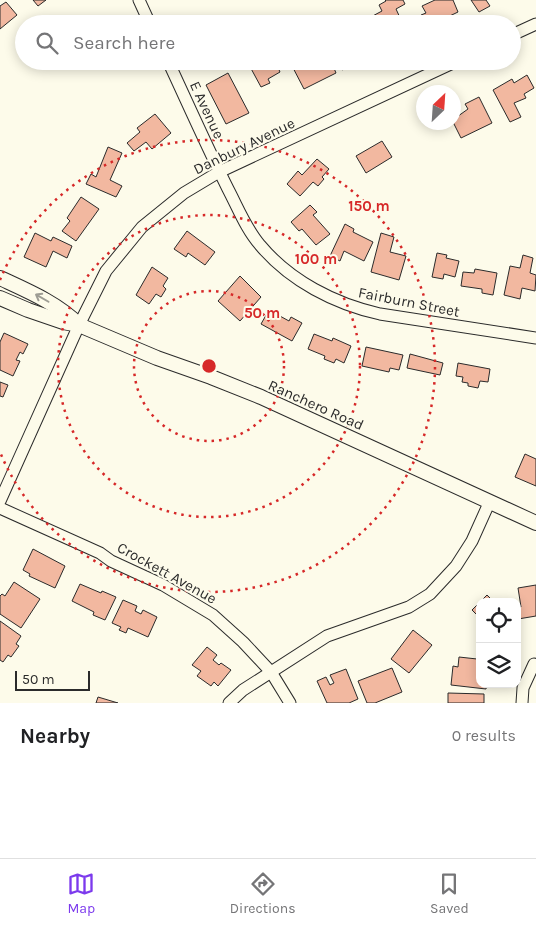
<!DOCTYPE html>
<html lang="en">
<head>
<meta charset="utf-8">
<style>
  :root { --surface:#fff; --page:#f2f2f2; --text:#202124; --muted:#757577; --line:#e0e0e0; --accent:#7c3aed }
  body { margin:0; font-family:Karla,sans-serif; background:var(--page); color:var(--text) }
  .controls { position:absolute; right:15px; bottom:15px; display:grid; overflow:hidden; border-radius:10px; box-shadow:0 2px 12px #0003 }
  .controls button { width:45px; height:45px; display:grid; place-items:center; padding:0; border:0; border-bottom:1px solid var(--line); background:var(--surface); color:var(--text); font:25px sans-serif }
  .compass { position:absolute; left:416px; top:85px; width:45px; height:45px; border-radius:50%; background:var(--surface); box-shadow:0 2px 12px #0003; rotate:25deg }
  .scale { position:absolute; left:15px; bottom:12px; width:75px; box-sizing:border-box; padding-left:5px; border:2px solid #2b2b2b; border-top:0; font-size:14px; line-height:18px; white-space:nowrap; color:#2b2b2b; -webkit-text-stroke:4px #fdfbea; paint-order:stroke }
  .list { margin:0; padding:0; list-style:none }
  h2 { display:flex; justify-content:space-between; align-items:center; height:65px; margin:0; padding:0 20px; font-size:21px }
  h2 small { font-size:16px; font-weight:400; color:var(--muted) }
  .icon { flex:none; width:28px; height:28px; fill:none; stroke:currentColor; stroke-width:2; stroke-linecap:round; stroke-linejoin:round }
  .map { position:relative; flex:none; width:536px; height:703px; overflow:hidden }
  .search { position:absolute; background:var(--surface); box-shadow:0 2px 12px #0003; left:15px; right:15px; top:15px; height:55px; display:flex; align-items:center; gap:12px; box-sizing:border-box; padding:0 18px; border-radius:28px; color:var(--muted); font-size:19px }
  .sheet { height:155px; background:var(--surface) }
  nav { display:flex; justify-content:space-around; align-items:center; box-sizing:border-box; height:70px; border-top:1px solid var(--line); background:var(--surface); font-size:14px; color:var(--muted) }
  nav a { display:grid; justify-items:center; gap:2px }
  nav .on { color:var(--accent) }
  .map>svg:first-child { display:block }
  .building { fill:#f2b8a0; stroke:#2b2b2b }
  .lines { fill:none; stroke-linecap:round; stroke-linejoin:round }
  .minor-casing { stroke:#2b2b2b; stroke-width:13 }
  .major-casing { stroke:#2b2b2b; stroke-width:16 }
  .minor { stroke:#fdfbea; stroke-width:11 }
  .major { stroke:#fdfbea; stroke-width:14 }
  .oneway { stroke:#9e9d94 }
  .ring { fill:none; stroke:#d62828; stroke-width:2.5; stroke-dasharray:2.5 5 }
  .labels { text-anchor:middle; stroke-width:4; stroke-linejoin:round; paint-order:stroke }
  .street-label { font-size:15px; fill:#2b2b2b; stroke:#fdfbea }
  .centre { fill:#d62828; stroke:#fdfbea; stroke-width:2.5 }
  .ring-label { font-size:15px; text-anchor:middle; font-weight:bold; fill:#d62828; stroke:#fdfbea; stroke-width:4; stroke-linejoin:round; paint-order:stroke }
</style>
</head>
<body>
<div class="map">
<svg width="536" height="703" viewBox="0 0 536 703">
  <rect width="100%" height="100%" fill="#fdfbea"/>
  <!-- building -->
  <g class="building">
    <polygon points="33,0 46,0 38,6"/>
    <polygon points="385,0 403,0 405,4 396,9 402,22 398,24 369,24 367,19 382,11 379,5 386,1"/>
    <polygon points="435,0 453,0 458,12 433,24 425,24 421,15 426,13 422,6"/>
    <polygon points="471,0 486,0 490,6 479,12"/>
    <polygon points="6,2 17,15 0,29 0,6"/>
    <polygon points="253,61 275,61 280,72 268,79 270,83 261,87 248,63"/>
    <polygon points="293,61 331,61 336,73 304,89 290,62"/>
    <polygon points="337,61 358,61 342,70"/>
    <polygon points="228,73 249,113 226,124 206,85"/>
    <polygon points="527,75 534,88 524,94 526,98 514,103 521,117 510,122 493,90 512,79 514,83"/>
    <polygon points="479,97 492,123 461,138 453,122 454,119 468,109 465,104"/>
    <polygon points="155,114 171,133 152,149 146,142 134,151 127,143 140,132 137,128"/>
    <polygon points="382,141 392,157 366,173 356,156"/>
    <polygon points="108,147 122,153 110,180 122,186 116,197 86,184 91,174 96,177"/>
    <polygon points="317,159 329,169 322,177 324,179 318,186 313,182 300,196 287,184 298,171 302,175"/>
    <polygon points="81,197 99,209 76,241 62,231 70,221 67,218"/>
    <polygon points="310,205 317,212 313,215 330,234 316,245 302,229 299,231 291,222"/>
    <polygon points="345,224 354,229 353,232 373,242 364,261 344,251 340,261 330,256"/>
    <polygon points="187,231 215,252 205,265 188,253 186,257 174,249"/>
    <polygon points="35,233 51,241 53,237 72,246 67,258 53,251 46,267 24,257"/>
    <polygon points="381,233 394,237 390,252 406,256 399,280 371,272"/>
    <polygon points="437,253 447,255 446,258 459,261 455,277 444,274 443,279 432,277"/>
    <polygon points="523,255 533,258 530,273 536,275 535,291 522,288 520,299 504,295 510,266 520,268"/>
    <polygon points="152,267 168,278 163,286 166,289 161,297 156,294 149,304 136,295"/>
    <polygon points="475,269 497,273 493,295 482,293 482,289 461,286 463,272 474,273"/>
    <polygon points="240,276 261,297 240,321 218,301"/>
    <polygon points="269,310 289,321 291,317 302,323 292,341 261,324"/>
    <polygon points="4,333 28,344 23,354 20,352 16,360 20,361 13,376 0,370 0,342"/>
    <polygon points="314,334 332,341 333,338 351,346 344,363 336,359 334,363 324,359 325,356 308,349"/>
    <polygon points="366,347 403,355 399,370 390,368 389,372 362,366"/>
    <polygon points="410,354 443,363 440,375 407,368"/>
    <polygon points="458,363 490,369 488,382 480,381 478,388 468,386 468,383 462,382 463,377 456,376"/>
    <polygon points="0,382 8,385 3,397 0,396"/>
    <polygon points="525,454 536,459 536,486 515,477"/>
    <polygon points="33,549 65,566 55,588 29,576 30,574 23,570"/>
    <polygon points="14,582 40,599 21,628 0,614 0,596 2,594 5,596"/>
    <polygon points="80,584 101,593 102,591 116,597 105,620 93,615 94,612 72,601"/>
    <polygon points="536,585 536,616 518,619 517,607 521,607 518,588"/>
    <polygon points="487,595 494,602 480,602"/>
    <polygon points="123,600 137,606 135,611 141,614 143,610 157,617 148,637 128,628 126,633 119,630 121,627 112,623"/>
    <polygon points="480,602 480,618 472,610"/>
    <polygon points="0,621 21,636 16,644 19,646 11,657 8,655 3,662 0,660"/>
    <polygon points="413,630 432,645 409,673 391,659"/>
    <polygon points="207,647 217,655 213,660 219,665 221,663 231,670 218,686 214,682 211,686 197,676 201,671 192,665"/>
    <polygon points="477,654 480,654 480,684 487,684 486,689 451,685 453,666 458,667 459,657 477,659"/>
    <polygon points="392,668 402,692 375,703 367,703 358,681"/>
    <polygon points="346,669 358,699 349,703 327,703 317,681 326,677 330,685 334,683 330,675"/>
    <polygon points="448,693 484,694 484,703 448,703"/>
    <polygon points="98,697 118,703 96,703"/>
  </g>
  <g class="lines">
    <defs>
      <g id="minor">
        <polyline points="139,0 150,24"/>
        <polyline points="512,35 536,24"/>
        <path d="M168,61C188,104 207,147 228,189C238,208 246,229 260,245C290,281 335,304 380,314L536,338"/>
        <polyline points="0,501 79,325 106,271 142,227 184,193 219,172 457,61"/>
        <polyline points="0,508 100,553 111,561 163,585 213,615 243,642 271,672 290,703"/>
        <polyline points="229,703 243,690 327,636 409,607 430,594 456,566 472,541 490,501"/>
        <polyline points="522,703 523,688 534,664"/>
      </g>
      <g id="major">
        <path d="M0,278C28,291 57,303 79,325"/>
        <polyline points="0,298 28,310 63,322 79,325 157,358 211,377 261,397 536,523"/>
      </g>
    </defs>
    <!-- minor casing -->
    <use href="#minor" class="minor-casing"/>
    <!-- major casing -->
    <use href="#major" class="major-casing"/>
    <!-- minor -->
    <use href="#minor" class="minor"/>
    <!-- major -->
    <use href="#major" class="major"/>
  </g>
  <!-- one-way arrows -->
  <defs><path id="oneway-shaft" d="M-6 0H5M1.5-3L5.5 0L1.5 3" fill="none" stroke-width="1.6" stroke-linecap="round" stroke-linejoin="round" transform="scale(1.25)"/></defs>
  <use class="oneway" href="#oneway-shaft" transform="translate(42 298) rotate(-150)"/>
  <!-- distance rings -->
  <g class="ring">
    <circle cx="209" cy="366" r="75"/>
    <circle cx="209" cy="366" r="151"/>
    <path d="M0 280A226 226 0 1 1 0 452"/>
  </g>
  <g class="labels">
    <!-- street labels -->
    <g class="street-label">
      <text transform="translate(207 110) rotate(65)" y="5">E Avenue</text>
      <text transform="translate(244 146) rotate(-26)" y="5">Danbury Avenue</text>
      <text transform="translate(409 302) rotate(11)" y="5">Fairburn Street</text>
      <text transform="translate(316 405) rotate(24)" y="5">Ranchero Road</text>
      <text transform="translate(167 573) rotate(29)" y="5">Crockett Avenue</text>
    </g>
  </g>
  <circle cx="209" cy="366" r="8" class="centre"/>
  <g class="ring-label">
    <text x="369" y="211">150 m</text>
    <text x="316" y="264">100 m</text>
    <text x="262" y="318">50 m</text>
  </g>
</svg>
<div class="controls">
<button><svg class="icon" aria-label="locate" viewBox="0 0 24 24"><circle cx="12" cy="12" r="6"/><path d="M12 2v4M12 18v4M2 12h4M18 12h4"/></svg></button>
<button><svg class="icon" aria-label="layers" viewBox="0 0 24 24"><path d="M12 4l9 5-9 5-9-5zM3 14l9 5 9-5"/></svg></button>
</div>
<svg class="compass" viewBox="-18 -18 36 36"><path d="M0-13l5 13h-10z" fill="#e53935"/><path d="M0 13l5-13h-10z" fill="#757577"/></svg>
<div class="scale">50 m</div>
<div class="search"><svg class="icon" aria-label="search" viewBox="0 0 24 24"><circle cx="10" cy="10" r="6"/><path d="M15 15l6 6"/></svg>Search here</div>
</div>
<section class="sheet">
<h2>Nearby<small>0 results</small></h2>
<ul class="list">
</ul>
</section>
<nav>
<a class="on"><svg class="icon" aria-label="map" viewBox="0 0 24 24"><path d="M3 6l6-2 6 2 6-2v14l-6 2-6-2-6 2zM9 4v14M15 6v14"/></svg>Map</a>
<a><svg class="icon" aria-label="directions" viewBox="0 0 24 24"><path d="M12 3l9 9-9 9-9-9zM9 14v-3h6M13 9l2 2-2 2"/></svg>Directions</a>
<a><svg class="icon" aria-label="saved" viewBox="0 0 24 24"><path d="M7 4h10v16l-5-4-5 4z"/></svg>Saved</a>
</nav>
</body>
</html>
